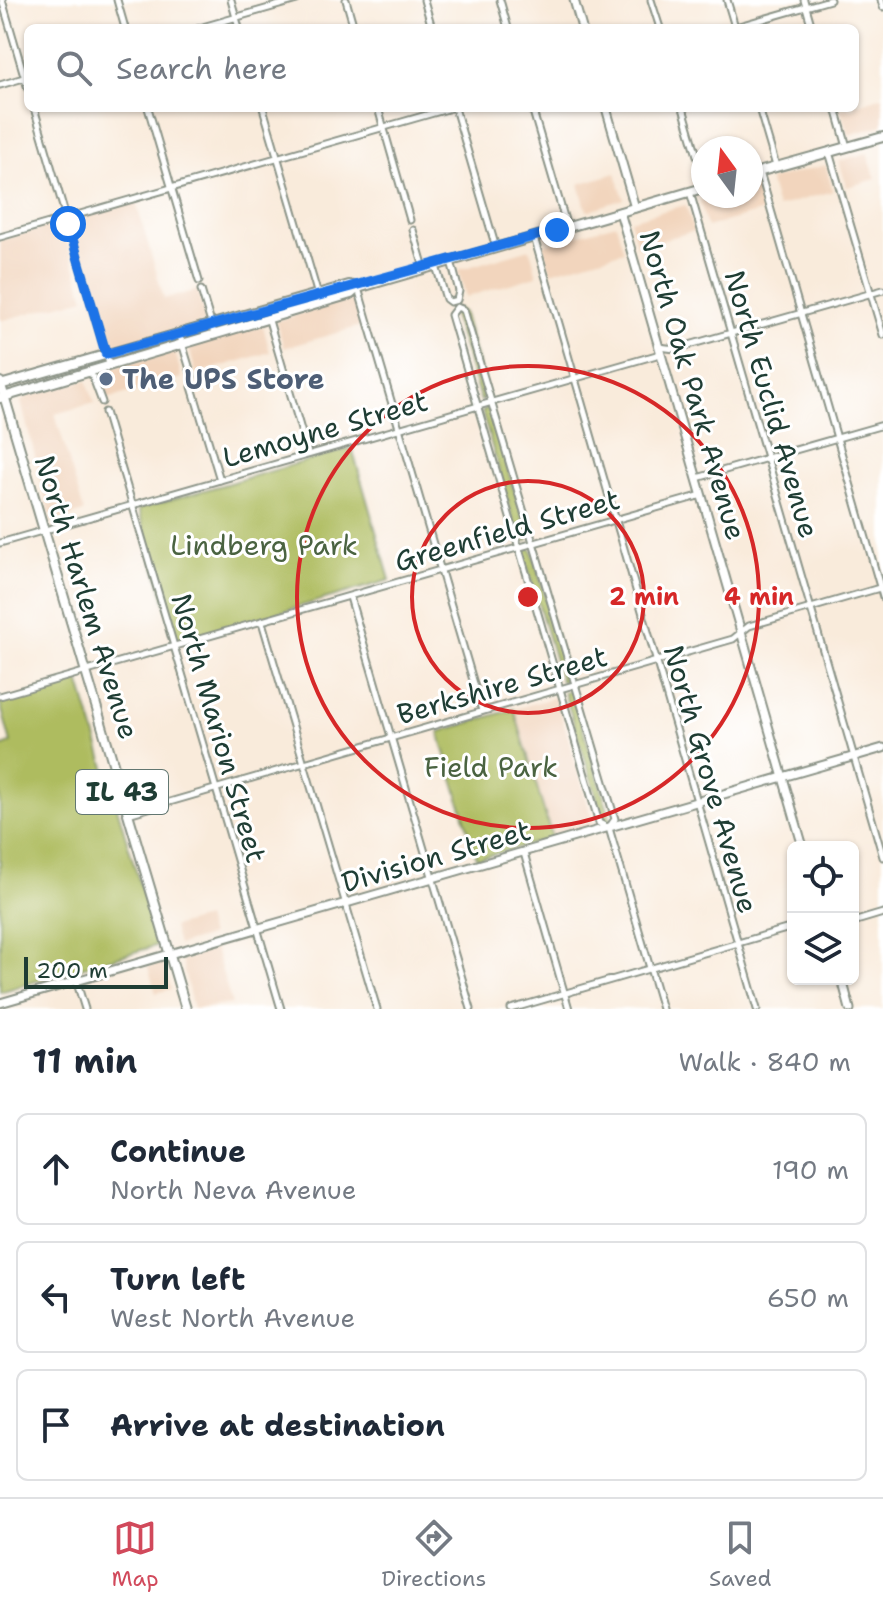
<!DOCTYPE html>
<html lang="en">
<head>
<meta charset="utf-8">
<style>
  :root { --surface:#fff; --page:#f2f2f3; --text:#1f2937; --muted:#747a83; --line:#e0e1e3; --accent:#d1495b }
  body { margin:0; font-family:"Shantell Sans",sans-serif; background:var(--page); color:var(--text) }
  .controls { position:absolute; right:24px; bottom:24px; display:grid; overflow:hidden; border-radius:12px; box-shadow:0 2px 6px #0004 }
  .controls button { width:72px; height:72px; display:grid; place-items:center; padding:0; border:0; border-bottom:2px solid var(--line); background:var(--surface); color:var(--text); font:40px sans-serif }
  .compass { position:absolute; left:691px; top:136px; width:72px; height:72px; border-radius:50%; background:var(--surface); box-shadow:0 2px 6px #0004; rotate:345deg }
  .scale { position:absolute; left:24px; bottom:20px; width:144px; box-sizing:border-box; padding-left:8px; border:4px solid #1f3d34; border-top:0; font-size:22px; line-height:28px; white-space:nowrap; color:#1f3d34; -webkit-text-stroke:6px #fff; paint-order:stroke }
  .stop { position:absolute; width:24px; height:24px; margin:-18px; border:6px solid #1a73e8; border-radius:50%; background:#fff }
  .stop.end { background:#1a73e8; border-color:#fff; box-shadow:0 2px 8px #0008 }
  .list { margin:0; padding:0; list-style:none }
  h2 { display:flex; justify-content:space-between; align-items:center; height:104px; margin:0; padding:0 32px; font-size:34px }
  h2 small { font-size:26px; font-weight:400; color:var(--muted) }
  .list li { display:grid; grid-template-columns:52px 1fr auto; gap:24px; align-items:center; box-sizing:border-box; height:112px; margin:0 16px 16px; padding:0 16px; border:2px solid var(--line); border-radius:12px }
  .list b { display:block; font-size:30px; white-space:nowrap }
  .list p { margin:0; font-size:26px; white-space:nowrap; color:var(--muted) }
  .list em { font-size:26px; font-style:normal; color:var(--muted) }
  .icon { flex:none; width:44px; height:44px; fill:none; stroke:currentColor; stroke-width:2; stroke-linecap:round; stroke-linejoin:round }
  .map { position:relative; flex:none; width:883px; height:1009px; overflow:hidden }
  .search { position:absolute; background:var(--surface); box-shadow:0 2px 6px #0004; left:24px; right:24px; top:24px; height:88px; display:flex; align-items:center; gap:20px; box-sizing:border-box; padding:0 28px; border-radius:12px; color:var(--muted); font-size:30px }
  .sheet { height:488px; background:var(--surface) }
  nav { display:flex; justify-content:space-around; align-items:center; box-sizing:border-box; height:112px; border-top:2px solid var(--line); background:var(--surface); font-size:22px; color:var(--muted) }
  nav a { display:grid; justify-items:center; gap:4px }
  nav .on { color:var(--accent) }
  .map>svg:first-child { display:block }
  .built { fill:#f2d5bd }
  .green { fill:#aebc5f; stroke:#667c4a; stroke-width:2 }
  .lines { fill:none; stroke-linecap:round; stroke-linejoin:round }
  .minor-casing { stroke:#8c9488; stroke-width:9 }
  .tertiary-casing { stroke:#8c9488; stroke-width:11 }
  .primary-casing { stroke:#8c9488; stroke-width:12 }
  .minor { stroke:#fff; stroke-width:5 }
  .tertiary { stroke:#fff; stroke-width:7 }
  .primary { stroke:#fff; stroke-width:8 }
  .route { stroke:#1a73e8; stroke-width:10 }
  .ring { fill:none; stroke:#d62828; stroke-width:4 }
  .service-dot { fill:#5c6f8a; stroke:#fff; stroke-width:3 }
  .labels { text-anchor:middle; stroke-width:6; stroke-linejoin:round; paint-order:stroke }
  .shield { fill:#fff; stroke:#627771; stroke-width:2 }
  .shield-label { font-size:26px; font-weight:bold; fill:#1f3d34 }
  .service-label { font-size:28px; font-weight:bold; fill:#4e5e75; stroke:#fff; text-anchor:start }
  .street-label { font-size:28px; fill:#1f3d34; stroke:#fff }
  .park-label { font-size:28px; fill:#4a6341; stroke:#fff }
  .centre { fill:#d62828; stroke:#fff; stroke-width:4 }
  .ring-label { font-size:24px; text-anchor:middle; font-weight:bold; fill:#d62828; stroke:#fff; stroke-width:6; stroke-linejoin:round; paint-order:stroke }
</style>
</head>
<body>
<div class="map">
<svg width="883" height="1009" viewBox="0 0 883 1009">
  <rect width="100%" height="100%" fill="#fff"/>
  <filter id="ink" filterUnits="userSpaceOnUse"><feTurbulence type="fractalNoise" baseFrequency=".0125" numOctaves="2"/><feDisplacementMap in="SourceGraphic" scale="16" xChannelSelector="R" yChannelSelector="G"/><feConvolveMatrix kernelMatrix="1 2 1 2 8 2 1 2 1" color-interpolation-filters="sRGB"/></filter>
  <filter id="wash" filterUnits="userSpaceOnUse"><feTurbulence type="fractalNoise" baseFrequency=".006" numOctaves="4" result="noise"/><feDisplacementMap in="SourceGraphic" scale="32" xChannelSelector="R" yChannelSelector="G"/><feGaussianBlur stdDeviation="1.8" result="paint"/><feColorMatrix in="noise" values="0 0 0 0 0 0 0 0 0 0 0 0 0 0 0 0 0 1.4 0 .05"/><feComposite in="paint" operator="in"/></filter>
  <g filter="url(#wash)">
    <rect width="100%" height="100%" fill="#f9ebdb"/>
    <!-- built -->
    <g class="built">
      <polygon points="883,96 883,125 849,135 840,109 855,108 855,105"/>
      <polygon points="867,153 876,179 847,187 839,161"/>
      <polygon points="826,165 833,191 777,207 769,180"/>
      <polygon points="616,173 624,199 587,211 579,184"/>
      <polygon points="756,184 763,211 707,227 700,201 715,196 751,196 751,186"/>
      <polygon points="136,202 164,299 198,290 205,322 112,349 107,347 71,221"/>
      <polygon points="686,205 694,231 637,247 630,220"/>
      <polygon points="61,223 85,298 0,321 0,240"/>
      <polygon points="616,224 624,251 551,272 543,245"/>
      <polygon points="530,249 537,276 466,297 458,270"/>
      <polygon points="354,299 361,326 284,348 276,321"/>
      <polygon points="263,326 270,352 196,374 189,347"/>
      <polygon points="175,351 182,378 107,399 100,372"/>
      <polygon points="87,380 94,403 55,414 84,512 52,522 21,402 26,397"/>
      <polygon points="556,697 594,825 552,838 514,709"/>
      <polygon points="205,918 210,936 178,945 173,927"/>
      <polygon points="215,949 232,1004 193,1009 182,961"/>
      <polygon points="163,962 171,989 156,993 148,967"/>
    </g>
    <!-- green -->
    <g class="green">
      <polygon points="458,309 463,312 487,396 481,401 453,314"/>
      <polygon points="488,407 529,537 527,541 519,540 482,412"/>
      <polygon points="352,448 390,580 177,642 138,509"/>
      <polygon points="529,548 532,550 569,682 561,681 523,552"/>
      <polygon points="79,680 158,945 0,992 0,747 11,743 0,703"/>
      <polygon points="571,689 611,820 605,823 564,692"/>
      <polygon points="514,709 552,838 477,859 439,732"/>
    </g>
  </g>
  <g filter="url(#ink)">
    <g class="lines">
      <defs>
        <g id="minor">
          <polyline points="2,0 28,89"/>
          <polyline points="117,0 125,28"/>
          <polyline points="231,0 239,28"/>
          <polyline points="346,0 354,28"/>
          <polyline points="424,0 432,28"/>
          <polyline points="500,0 508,28"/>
          <polyline points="651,0 660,28"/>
          <polyline points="727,0 735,27"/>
          <polyline points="804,0 812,28"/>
          <polyline points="881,0 883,7"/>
          <polyline points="199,28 297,0"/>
          <polyline points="732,28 830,0"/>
          <polyline points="0,85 27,77"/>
          <polyline points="34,108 109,364"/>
          <polyline points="148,108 199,281"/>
          <polyline points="263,108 320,302"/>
          <polyline points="378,108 410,220"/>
          <polyline points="455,108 496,248"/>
          <polyline points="532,108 567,227"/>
          <polyline points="683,108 703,176"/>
          <polyline points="759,108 776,166"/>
          <polyline points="836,108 847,147"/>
          <polyline points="829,152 883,335"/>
          <polyline points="760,172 883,597"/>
          <polyline points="690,192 883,857"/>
          <polyline points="413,230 424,268"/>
          <polyline points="0,237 451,108"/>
          <polyline points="534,237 757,1009"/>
          <polyline points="436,266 446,299 450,302 457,300 459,291 451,261"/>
          <polyline points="358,288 482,711"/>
          <polyline points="201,290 214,333"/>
          <polyline points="268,317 308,454"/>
          <polyline points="179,333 192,376"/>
          <polyline points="659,347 675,349 883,290"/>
          <polyline points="90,370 102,402"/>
          <polyline points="192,387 220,480"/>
          <polyline points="105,412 281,1009"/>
          <polyline points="697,478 883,425"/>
          <polyline points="0,543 660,354"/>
          <polyline points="350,597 471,1009"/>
          <polyline points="262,622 377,1009"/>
          <polyline points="0,696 702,495"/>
          <polyline points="128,814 733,639 749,626 883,587"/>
          <polyline points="610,826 615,819 464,310 457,307 451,315 599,823 609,828 662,1009"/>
          <polyline points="524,853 569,1009"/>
          <polyline points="853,922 883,913"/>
          <polyline points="76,980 85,1009"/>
          <polyline points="511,1009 793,927"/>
        </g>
        <g id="tertiary">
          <polyline points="574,0 582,28"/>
          <polyline points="606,108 635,208"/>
          <polyline points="620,212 803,847"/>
          <polyline points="842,979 850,1009"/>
          <polyline points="0,1003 883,748"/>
        </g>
        <g id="primary">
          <polyline points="751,174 883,137"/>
          <polyline points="0,382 186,1009"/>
          <polyline points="0,385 349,285 358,288"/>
          <polyline points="0,398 351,294 358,288 703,188"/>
        </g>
      </defs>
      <!-- minor casing -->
      <use href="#minor" class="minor-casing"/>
      <!-- tertiary casing -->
      <use href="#tertiary" class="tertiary-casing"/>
      <!-- primary casing -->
      <use href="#primary" class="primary-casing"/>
      <!-- minor -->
      <use href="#minor" class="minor"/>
      <!-- tertiary -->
      <use href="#tertiary" class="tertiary"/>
      <!-- primary -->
      <use href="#primary" class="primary"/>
    </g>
  </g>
  <g class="lines" filter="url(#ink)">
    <!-- route -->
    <polyline class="route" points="68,224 106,354 557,230"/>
  </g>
  <!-- distance rings -->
  <g class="ring">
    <circle cx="528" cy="597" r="116"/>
    <circle cx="528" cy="597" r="231"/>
  </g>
  <!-- markers -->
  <circle class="service-dot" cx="106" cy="379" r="8"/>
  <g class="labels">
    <!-- shield labels -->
    <rect class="shield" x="76" y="770" width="92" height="44" rx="6"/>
    <g class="shield-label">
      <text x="122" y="801">IL 43</text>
    </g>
    <!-- service labels -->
    <g class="service-label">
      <text x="122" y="389">The UPS Store</text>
    </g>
    <!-- street labels -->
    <g class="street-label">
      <text transform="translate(693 385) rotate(74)" y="10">North Oak Park Avenue</text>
      <text transform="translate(772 404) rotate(74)" y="10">North Euclid Avenue</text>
      <text transform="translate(325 429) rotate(-16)" y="10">Lemoyne Street</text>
      <text transform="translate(507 530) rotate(-16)" y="10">Greenfield Street</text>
      <text transform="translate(87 597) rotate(73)" y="10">North Harlem Avenue</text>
      <text transform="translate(502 685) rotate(-16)" y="10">Berkshire Street</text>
      <text transform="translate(219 728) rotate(74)" y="10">North Marion Street</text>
      <text transform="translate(711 779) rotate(74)" y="10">North Grove Avenue</text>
      <text transform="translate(436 856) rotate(-16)" y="10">Division Street</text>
    </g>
    <!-- park labels -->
    <g class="park-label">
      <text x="264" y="555">Lindberg Park</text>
      <text x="491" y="777">Field Park</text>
    </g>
  </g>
  <circle cx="528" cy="597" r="12" class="centre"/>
  <g class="ring-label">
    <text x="644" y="605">2 min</text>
    <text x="759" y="605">4 min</text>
  </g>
</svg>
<div class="controls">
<button><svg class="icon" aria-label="locate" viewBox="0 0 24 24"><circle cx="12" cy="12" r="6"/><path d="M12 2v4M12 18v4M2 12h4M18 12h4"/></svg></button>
<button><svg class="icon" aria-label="layers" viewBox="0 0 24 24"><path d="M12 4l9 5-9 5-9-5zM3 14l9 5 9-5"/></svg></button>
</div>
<svg class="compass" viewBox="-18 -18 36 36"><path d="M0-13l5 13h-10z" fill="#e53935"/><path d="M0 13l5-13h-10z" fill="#747a83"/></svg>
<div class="scale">200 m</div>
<div class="stop" style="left:68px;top:224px"></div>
<div class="stop end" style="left:557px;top:230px"></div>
<div class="search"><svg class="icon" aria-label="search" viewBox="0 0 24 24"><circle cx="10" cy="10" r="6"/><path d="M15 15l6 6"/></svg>Search here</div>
</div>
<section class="sheet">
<h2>11 min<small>Walk · 840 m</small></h2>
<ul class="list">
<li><svg class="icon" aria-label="ahead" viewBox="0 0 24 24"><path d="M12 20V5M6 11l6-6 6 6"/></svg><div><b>Continue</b><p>North Neva Avenue</p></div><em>190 m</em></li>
<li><svg class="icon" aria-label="left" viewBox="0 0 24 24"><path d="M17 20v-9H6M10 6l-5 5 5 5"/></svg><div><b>Turn left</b><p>West North Avenue</p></div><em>650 m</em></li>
<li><svg class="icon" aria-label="arrive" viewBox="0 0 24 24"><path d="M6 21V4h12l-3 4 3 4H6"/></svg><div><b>Arrive at destination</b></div></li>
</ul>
</section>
<nav>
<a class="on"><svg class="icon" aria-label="map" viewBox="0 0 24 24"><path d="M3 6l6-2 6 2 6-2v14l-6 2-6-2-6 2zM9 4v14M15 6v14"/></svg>Map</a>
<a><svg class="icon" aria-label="directions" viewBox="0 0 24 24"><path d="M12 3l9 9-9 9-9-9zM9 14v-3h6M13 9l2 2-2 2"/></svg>Directions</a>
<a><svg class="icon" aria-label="saved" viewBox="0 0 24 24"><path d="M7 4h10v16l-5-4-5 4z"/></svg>Saved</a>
</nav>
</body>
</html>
